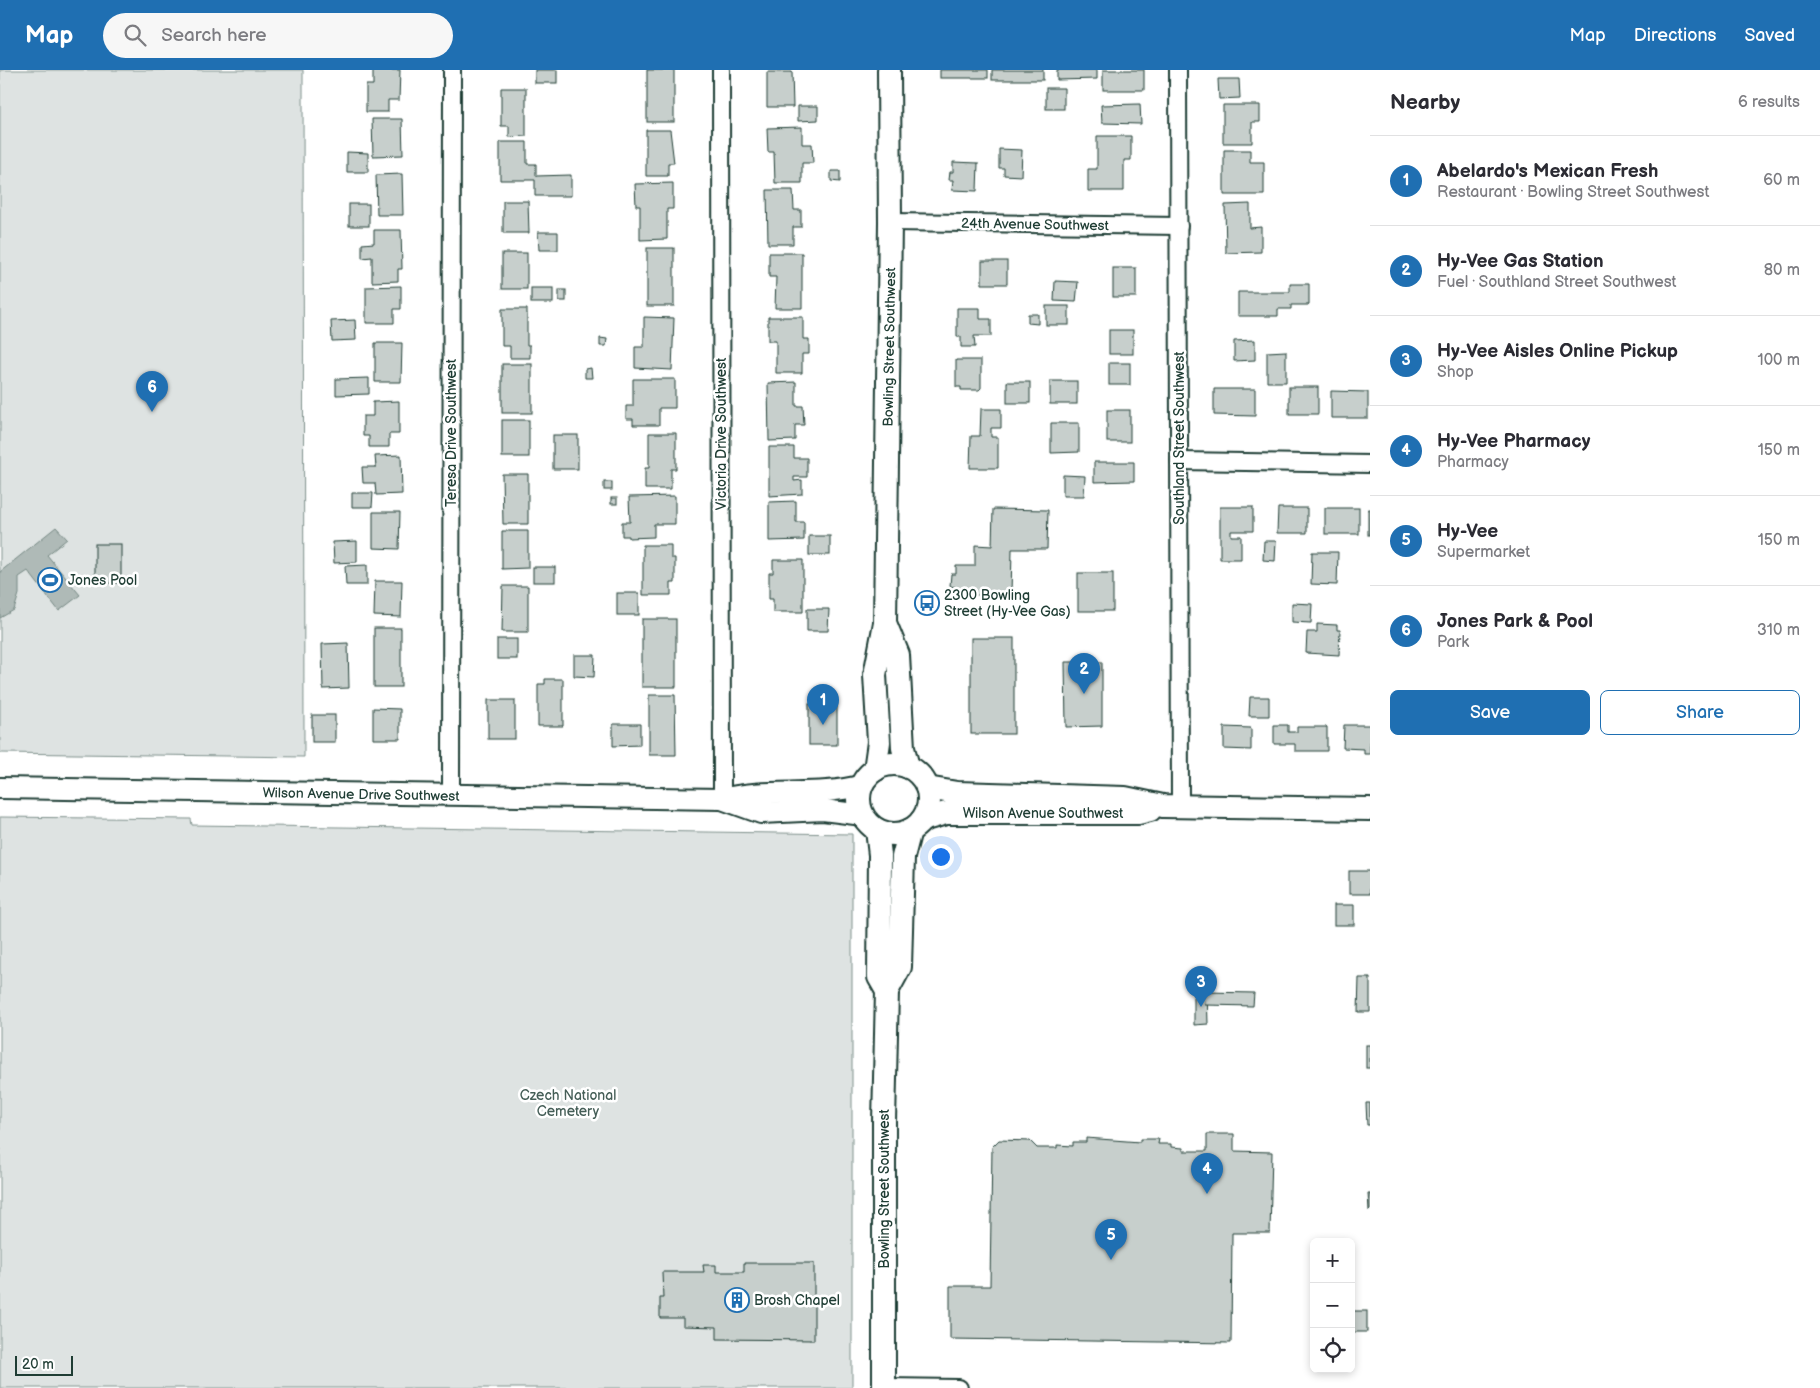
<!DOCTYPE html>
<html lang="en">
<head>
<meta charset="utf-8">
<style>
  :root { --surface:#fff; --page:#f7f7f7; --text:#2b2b33; --muted:#7c7c81; --line:#e1e1e2; --accent:#1f6fb2 }
  body { margin:0; font-family:"Balsamiq Sans",sans-serif; background:var(--page); color:var(--text) }
  .controls { position:absolute; right:15px; bottom:15px; display:grid; overflow:hidden; border-radius:8px; box-shadow:0 2px 8px #0003 }
  .controls button { width:45px; height:45px; display:grid; place-items:center; padding:0; border:0; border-bottom:1px solid var(--line); background:var(--surface); color:var(--text); font:25px sans-serif }
  .scale { position:absolute; left:15px; bottom:12px; width:58px; box-sizing:border-box; padding-left:5px; border:2px solid #1f3d34; border-top:0; font-size:14px; line-height:18px; white-space:nowrap; color:#1f3d34; -webkit-text-stroke:4px #fff; paint-order:stroke }
  .you { position:absolute; left:940px; top:786px; width:18px; height:18px; margin:-12px; border:4px solid #fff; border-radius:50%; background:#1a73e8; box-shadow:0 0 0 8px #1a73e833 }
  .badge { display:grid; place-items:center; width:32px; height:32px; border-radius:50%; background:var(--accent); color:#fff; font-size:16px; font-weight:700 }
  .pin { position:absolute; translate:-50% -41px; filter:drop-shadow(0 1px 2px #0008) }
  .pin::after { content:''; position:absolute; top:26px; width:18px; height:15px; background:inherit; clip-path:polygon(0 0,100% 0,50% 100%) }
  .list { margin:0; padding:0; list-style:none }
  h2 { display:flex; justify-content:space-between; align-items:center; height:65px; margin:0; padding:0 20px; font-size:21px }
  h2 small { font-size:16px; font-weight:400; color:var(--muted) }
  .list li { display:grid; grid-template-columns:32px 1fr auto; gap:15px; align-items:center; box-sizing:border-box; height:90px; padding:0 20px; border-top:1px solid var(--line) }
  .list b { display:block; font-size:19px; white-space:nowrap }
  .list p { margin:0; font-size:16px; white-space:nowrap; color:var(--muted) }
  .list em { font-size:16px; font-style:normal; color:var(--muted) }
  .actions { display:flex; gap:10px; padding:15px 20px }
  .actions a { flex:1; padding:11px 0; border:1px solid var(--accent); border-radius:8px; text-align:center; font-size:18px; color:var(--accent) }
  .actions .main { background:var(--accent); color:#fff }
  .icon { flex:none; width:28px; height:28px; fill:none; stroke:currentColor; stroke-width:2; stroke-linecap:round; stroke-linejoin:round }
  .map { position:relative; flex:none; width:1370px; height:1318px; overflow:hidden }
  header { display:flex; align-items:center; gap:30px; box-sizing:border-box; height:70px; padding:0 25px; background:var(--accent); color:#fff }
  header strong { font-size:24px }
  nav { display:flex; gap:28px; margin-inline-start:auto; font-size:18px }
  .search { width:350px; height:45px; background:var(--page); display:flex; align-items:center; gap:12px; box-sizing:border-box; padding:0 18px; border-radius:28px; color:var(--muted); font-size:19px }
  main { display:flex }
  aside { flex:1; background:var(--surface) }
  .map>svg:first-child { display:block }
  .green { fill:#dee3e2; stroke:#7e908b }
  .water { fill:#afbab7; stroke:#758883 }
  .building { fill:#c7cfcc; stroke:#1f3d34 }
  .lines { fill:none; stroke-linecap:round; stroke-linejoin:round }
  .minor-casing { stroke:#1f3d34; stroke-width:20 }
  .tertiary-casing { stroke:#1f3d34; stroke-width:24 }
  .secondary-casing { stroke:#1f3d34; stroke-width:26 }
  .minor { stroke:#fff; stroke-width:16 }
  .tertiary { stroke:#fff; stroke-width:20 }
  .secondary { stroke:#fff; stroke-width:22 }
  .labels { text-anchor:middle; stroke-width:5; stroke-linejoin:round; paint-order:stroke }
  .street-label { font-size:14px; fill:#1f3d34; stroke:#fff }
  .poi-label { font-size:14px; fill:#1f3d34; stroke:#fff; text-anchor:start }
  .park-label { font-size:14px; fill:#455e57; stroke:#fff }
</style>
</head>
<body>
<header>
<strong>Map</strong>
<div class="search"><svg class="icon" aria-label="search" viewBox="0 0 24 24"><circle cx="10" cy="10" r="6"/><path d="M15 15l6 6"/></svg>Search here</div>
<nav><a>Map</a><a>Directions</a><a>Saved</a></nav>
</header>
<main>
<div class="map">
<svg width="1370" height="1318" viewBox="0 0 1370 1318">
  <rect width="100%" height="100%" fill="#fff"/>
  <filter id="ink" filterUnits="userSpaceOnUse"><feTurbulence type="fractalNoise" baseFrequency=".02" numOctaves="2"/><feDisplacementMap in="SourceGraphic" scale="10" xChannelSelector="R" yChannelSelector="G"/><feConvolveMatrix kernelMatrix="1 2 1 2 8 2 1 2 1" color-interpolation-filters="sRGB"/></filter>
  <g filter="url(#ink)">
    <!-- green -->
    <g class="green">
      <polygon points="0,0 303,0 304,687 0,683"/>
      <polygon points="0,747 191,749 192,755 852,764 852,1318 0,1318"/>
    </g>
    <!-- water -->
    <polygon class="water" points="56,457 67,469 47,485 80,525 59,541 28,501 19,507 19,524 14,540 0,548 0,502"/>
    <!-- building -->
    <g class="building">
      <polygon points="373,0 400,0 399,30 388,30 388,42 366,42 366,15 373,15"/>
      <rect x="535" y="0" width="22" height="13"/>
      <rect x="647" y="0" width="27" height="52"/>
      <rect x="940" y="0" width="48" height="8"/>
      <rect x="992" y="0" width="51" height="10"/>
      <polygon points="1057,0 1097,0 1097,9 1057,10"/>
      <rect x="1103" y="0" width="41" height="20"/>
      <polygon points="767,2 792,2 793,37 767,37"/>
      <polygon points="1218,9 1239,9 1240,28 1219,29"/>
      <polygon points="501,18 526,18 526,66 509,67 509,56 501,56"/>
      <rect x="1046" y="18" width="18" height="21"/>
      <polygon points="1140,34 1141,54 1102,53 1101,35"/>
      <polygon points="1223,35 1260,35 1260,52 1252,52 1252,73 1223,73"/>
      <polygon points="798,36 818,36 818,50 798,51"/>
      <polygon points="372,49 402,49 403,85 373,86"/>
      <polygon points="802,57 802,74 812,74 813,93 802,93 802,113 775,113 774,82 768,82 767,58"/>
      <polygon points="646,60 670,60 674,93 668,93 668,106 646,106"/>
      <polygon points="1097,66 1131,66 1131,90 1124,90 1124,121 1088,121 1088,99 1097,99"/>
      <polygon points="500,72 527,72 527,94 536,94 536,106 571,105 571,126 535,126 535,110 500,110"/>
      <polygon points="999,79 1022,80 1021,106 1004,105 1004,98 999,98"/>
      <polygon points="1224,80 1250,80 1250,92 1264,92 1264,125 1224,125"/>
      <polygon points="347,82 368,83 368,102 347,102"/>
      <polygon points="953,92 978,93 977,121 952,120 953,110 949,110 950,102 953,102"/>
      <polygon points="831,101 840,101 840,112 831,111"/>
      <polygon points="402,104 403,145 377,145 376,105"/>
      <polygon points="673,113 673,139 667,139 667,169 640,170 640,136 636,136 635,114"/>
      <polygon points="767,120 793,120 794,140 801,140 801,157 793,157 793,174 768,174"/>
      <polygon points="503,131 528,131 529,163 503,163"/>
      <rect x="349" y="134" width="20" height="22"/>
      <polygon points="1250,134 1250,158 1261,157 1261,182 1226,183 1225,135"/>
      <polygon points="374,160 401,160 402,199 398,199 398,211 372,212 372,187 362,188 362,174 374,173"/>
      <polygon points="538,162 558,162 558,180 539,180"/>
      <rect x="647" y="178" width="27" height="58"/>
      <rect x="502" y="183" width="25" height="36"/>
      <polygon points="769,183 802,183 802,238 775,238 776,207 769,207"/>
      <rect x="982" y="191" width="25" height="23"/>
      <rect x="1113" y="198" width="23" height="29"/>
      <polygon points="1055,211 1078,212 1076,232 1054,231"/>
      <polygon points="1290,214 1309,214 1309,235 1291,235 1291,239 1278,239 1278,246 1238,246 1238,222 1290,222"/>
      <polygon points="401,216 401,239 394,239 394,253 366,253 366,217"/>
      <rect x="531" y="218" width="22" height="15"/>
      <rect x="559" y="220" width="7" height="11"/>
      <rect x="1046" y="236" width="23" height="19"/>
      <polygon points="957,238 980,238 980,249 991,249 991,266 974,266 975,277 961,277 961,267 957,267"/>
      <polygon points="502,239 527,239 527,275 530,275 530,288 510,288 510,276 502,276"/>
      <polygon points="1028,244 1038,244 1038,254 1028,253"/>
      <polygon points="644,247 674,248 672,300 635,298 635,277 644,277"/>
      <polygon points="768,247 803,247 803,269 809,269 809,284 802,284 802,303 776,303 776,271 768,271"/>
      <polygon points="355,250 356,270 332,271 331,251"/>
      <rect x="1109" y="260" width="24" height="24"/>
      <polygon points="600,268 607,269 606,276 600,276"/>
      <polygon points="1255,270 1255,290 1234,291 1234,271"/>
      <polygon points="375,273 402,273 401,312 375,312"/>
      <polygon points="1286,281 1286,312 1267,312 1267,282"/>
      <polygon points="956,290 981,290 981,318 979,320 961,320 961,317 956,317"/>
      <rect x="1109" y="293" width="21" height="22"/>
      <rect x="502" y="294" width="30" height="49"/>
      <polygon points="591,298 592,308 585,308 585,299"/>
      <polygon points="369,308 369,324 336,325 336,309"/>
      <polygon points="633,309 675,309 675,338 659,338 659,355 633,355 633,349 626,349 626,336 633,336"/>
      <rect x="1050" y="311" width="27" height="23"/>
      <polygon points="796,312 796,336 803,336 804,355 795,355 795,370 769,371 768,313"/>
      <rect x="1007" y="312" width="23" height="21"/>
      <rect x="1289" y="317" width="29" height="27"/>
      <polygon points="1214,319 1255,319 1255,346 1214,345"/>
      <polygon points="1331,321 1368,322 1368,348 1331,348"/>
      <polygon points="399,331 399,364 389,364 389,377 369,377 369,366 363,366 363,346 373,346 373,332"/>
      <polygon points="981,339 1001,339 1001,358 991,358 991,367 998,367 998,398 970,398 971,366 980,366"/>
      <rect x="1107" y="340" width="23" height="32"/>
      <rect x="502" y="350" width="27" height="37"/>
      <polygon points="1051,353 1079,353 1079,382 1051,383"/>
      <polygon points="649,363 676,363 676,399 671,399 671,419 645,419 645,398 649,398"/>
      <rect x="553" y="365" width="25" height="34"/>
      <polygon points="769,377 794,377 794,388 807,388 807,407 794,407 794,411 802,410 802,424 769,426"/>
      <polygon points="401,385 402,424 376,425 375,413 363,413 362,397 376,397 375,386"/>
      <polygon points="1094,392 1134,392 1134,411 1094,412"/>
      <polygon points="502,404 528,404 528,454 503,454"/>
      <polygon points="1063,405 1085,406 1084,426 1063,426"/>
      <rect x="604" y="412" width="8" height="8"/>
      <polygon points="352,423 373,423 372,437 352,437"/>
      <polygon points="675,426 675,454 654,454 654,467 629,468 629,466 622,466 622,452 630,452 629,427"/>
      <rect x="611" y="428" width="6" height="6"/>
      <polygon points="796,431 796,452 804,452 804,470 769,471 769,432"/>
      <polygon points="1220,437 1253,437 1253,461 1231,461 1231,466 1241,466 1241,489 1220,489"/>
      <polygon points="1278,438 1307,438 1307,463 1277,463"/>
      <rect x="1325" y="438" width="34" height="26"/>
      <polygon points="993,439 1048,440 1047,479 1012,479 1011,525 954,525 955,517 950,516 951,504 956,504 956,496 975,496 975,475 992,476"/>
      <rect x="1368" y="439" width="2" height="26"/>
      <polygon points="373,442 400,442 399,479 373,478"/>
      <polygon points="502,461 528,461 528,498 502,499"/>
      <rect x="809" y="466" width="21" height="19"/>
      <polygon points="357,471 357,492 334,493 333,472"/>
      <polygon points="1264,471 1276,471 1275,491 1263,490"/>
      <rect x="95" y="474" width="26" height="39"/>
      <polygon points="643,475 671,475 671,488 675,488 675,513 671,513 671,525 643,525"/>
      <polygon points="1312,482 1338,482 1337,515 1311,514"/>
      <polygon points="773,490 803,490 803,542 773,542 773,529 769,529 769,503 773,503"/>
      <polygon points="367,495 367,515 346,515 345,496"/>
      <rect x="533" y="497" width="22" height="15"/>
      <rect x="1078" y="503" width="35" height="38"/>
      <polygon points="375,511 402,511 401,547 374,546"/>
      <polygon points="503,516 528,516 528,562 502,562"/>
      <rect x="617" y="523" width="22" height="22"/>
      <polygon points="1292,533 1312,534 1311,553 1292,552"/>
      <polygon points="807,539 829,539 828,561 807,561"/>
      <rect x="642" y="549" width="34" height="68"/>
      <polygon points="1317,554 1337,555 1337,560 1340,560 1339,585 1306,583 1307,562 1317,562"/>
      <rect x="374" y="558" width="27" height="59"/>
      <rect x="971" y="568" width="43" height="96"/>
      <rect x="497" y="569" width="20" height="20"/>
      <polygon points="348,573 349,618 323,619 322,574"/>
      <polygon points="574,585 595,585 594,607 574,606"/>
      <polygon points="1065,592 1102,592 1102,656 1066,657"/>
      <polygon points="545,609 563,609 563,656 538,656 538,614 545,614"/>
      <polygon points="649,625 675,625 676,685 649,685"/>
      <polygon points="1250,627 1269,627 1269,646 1249,646"/>
      <rect x="488" y="630" width="27" height="39"/>
      <rect x="809" y="634" width="28" height="41"/>
      <polygon points="373,638 400,639 400,669 373,669"/>
      <rect x="312" y="645" width="23" height="27"/>
      <polygon points="613,654 640,654 640,675 613,676"/>
      <polygon points="1274,655 1288,655 1288,662 1297,662 1297,657 1327,657 1327,681 1295,681 1295,674 1274,674"/>
      <polygon points="1344,655 1370,655 1370,684 1364,684 1364,679 1343,678"/>
      <polygon points="1224,657 1251,658 1251,680 1224,679"/>
      <rect x="1349" y="801" width="21" height="23"/>
      <rect x="1334" y="835" width="20" height="20"/>
      <polygon points="1359,908 1370,908 1370,942 1358,942"/>
      <polygon points="1194,920 1207,920 1208,954 1194,955"/>
      <polygon points="1206,922 1254,923 1253,936 1205,935"/>
      <rect x="1366" y="975" width="4" height="23"/>
      <polygon points="1366,1033 1370,1033 1370,1055 1367,1055"/>
      <polygon points="1207,1064 1234,1064 1234,1081 1272,1082 1270,1163 1232,1163 1231,1273 950,1269 950,1216 990,1216 992,1077 999,1070 1030,1071 1037,1078 1057,1078 1057,1075 1073,1076 1073,1072 1086,1072 1086,1068 1140,1072 1140,1069 1159,1069 1158,1074 1171,1074 1171,1077 1183,1078 1183,1081 1207,1081"/>
      <polygon points="1368,1123 1370,1123 1370,1140 1369,1141"/>
      <polygon points="744,1193 814,1193 814,1270 717,1269 717,1257 683,1256 683,1248 660,1248 660,1228 663,1228 662,1202 704,1202 703,1195 716,1195 716,1202 744,1202"/>
      <rect x="1351" y="1241" width="16" height="21"/>
    </g>
    <g class="lines">
      <defs>
        <g id="minor">
          <polyline points="721,0 722,729"/>
          <polyline points="1178,0 1180,736"/>
          <polyline points="890,152 1179,156"/>
          <polyline points="1179,391 1370,394"/>
          <polyline points="451,725 452,0"/>
          <polyline points="884,1317 959,1318"/>
        </g>
        <g id="tertiary">
          <path d="M0,718L722,729C768,717 817,728 862,715"/>
          <polyline points="722,729 761,743 823,740 863,745"/>
        </g>
        <g id="secondary">
          <polyline points="885,553 898,585 903,678 908,697"/>
          <circle cx="894" cy="729" r="35"/>
          <polyline points="875,700 879,672 875,605 885,553 890,152 889,0"/>
          <polyline points="927,718 957,723 1125,728 1163,736 1370,739"/>
          <polyline points="922,750 946,743 1138,743 1150,740"/>
          <polyline points="877,760 880,785 879,907 887,921"/>
          <polyline points="884,1318 884,1052 887,921 900,897 903,787 910,760"/>
        </g>
      </defs>
      <!-- minor casing -->
      <use href="#minor" class="minor-casing"/>
      <!-- tertiary casing -->
      <use href="#tertiary" class="tertiary-casing"/>
      <!-- secondary casing -->
      <use href="#secondary" class="secondary-casing"/>
      <!-- minor -->
      <use href="#minor" class="minor"/>
      <!-- tertiary -->
      <use href="#tertiary" class="tertiary"/>
      <!-- secondary -->
      <use href="#secondary" class="secondary"/>
    </g>
  </g>
  <!-- icons -->
  <defs>
    <symbol id="stadium-ring" viewBox="-11 -11 22 22"><circle r="9.5" fill="#fff" stroke="#1f6fb2" stroke-width="1.5"/><path d="M0-5a6.5 5 0 1 0 0 10a6.5 5 0 1 0 0-10ZM-3.5-1.8h7v3.6h-7Z" fill="#1f6fb2"/></symbol>
    <symbol id="bus-ring" viewBox="-11 -11 22 22"><circle r="9.5" fill="#fff" stroke="#1f6fb2" stroke-width="1.5"/><path d="M-5-6H5V4H4V6H2V4H-2V6H-4V4H-5ZM-3.5-4V0h7V-4ZM-3.5 1.2v1.5H-2V1.2ZM2 1.2v1.5H3.5V1.2Z" fill="#1f6fb2"/></symbol>
    <symbol id="building-ring" viewBox="-11 -11 22 22"><circle r="9.5" fill="#fff" stroke="#1f6fb2" stroke-width="1.5"/><path d="M-4-6H4V6H1V3H-1V6H-4ZM-2.5-4.3h1.7v1.8h-1.7ZM.8-4.3h1.7v1.8H.8ZM-2.5-1h1.7V.8h-1.7ZM.8-1h1.7V.8H.8Z" fill="#1f6fb2"/></symbol>
  </defs>
  <g fill-rule="evenodd">
    <use href="#stadium-ring" x="36" y="496" width="28" height="28"/>
    <use href="#bus-ring" x="913" y="519" width="28" height="28"/>
    <use href="#building-ring" x="723" y="1216" width="28" height="28"/>
  </g>
  <g class="labels">
    <!-- street labels -->
    <g class="street-label">
      <text transform="translate(1035 154) rotate(1)" y="5">24th Avenue Southwest</text>
      <text transform="translate(889 277) rotate(-89)" y="5">Bowling Street Southwest</text>
      <text transform="translate(451 363) rotate(-90)" y="5">Teresa Drive Southwest</text>
      <text transform="translate(721 364) rotate(-90)" y="5">Victoria Drive Southwest</text>
      <text transform="translate(1179 368) rotate(-90)" y="5">Southland Street Southwest</text>
      <text transform="translate(361 724) rotate(1)" y="5">Wilson Avenue Drive Southwest</text>
      <text x="1043" y="748">Wilson Avenue Southwest</text>
      <text transform="translate(884 1119) rotate(-90)" y="5">Bowling Street Southwest</text>
    </g>
    <!-- poi labels -->
    <g class="poi-label">
      <text x="68" y="515">Jones Pool</text>
      <text x="944" y="530">2300 Bowling<tspan x="944" dy="16">Street (Hy-Vee Gas)</tspan></text>
      <text x="754" y="1235">Brosh Chapel</text>
    </g>
    <!-- park labels -->
    <g class="park-label">
      <text x="568" y="1030">Czech National<tspan x="568" dy="16">Cemetery</tspan></text>
    </g>
  </g>
</svg>
<div class="controls">
<button>+</button>
<button>−</button>
<button><svg class="icon" aria-label="locate" viewBox="0 0 24 24"><circle cx="12" cy="12" r="6"/><path d="M12 2v4M12 18v4M2 12h4M18 12h4"/></svg></button>
</div>
<div class="scale">20 m</div>
<div class="you"></div>
<div class="pin badge" style="left:823px;top:655px">1</div>
<div class="pin badge" style="left:1084px;top:624px">2</div>
<div class="pin badge" style="left:1201px;top:937px">3</div>
<div class="pin badge" style="left:1207px;top:1124px">4</div>
<div class="pin badge" style="left:1111px;top:1190px">5</div>
<div class="pin badge" style="left:152px;top:342px">6</div>
</div>
<aside>
<h2>Nearby<small>6 results</small></h2>
<ul class="list">
<li><span class="badge">1</span><div><b>Abelardo's Mexican Fresh</b><p>Restaurant · Bowling Street Southwest</p></div><em>60 m</em></li>
<li><span class="badge">2</span><div><b>Hy-Vee Gas Station</b><p>Fuel · Southland Street Southwest</p></div><em>80 m</em></li>
<li><span class="badge">3</span><div><b>Hy-Vee Aisles Online Pickup</b><p>Shop</p></div><em>100 m</em></li>
<li><span class="badge">4</span><div><b>Hy-Vee Pharmacy</b><p>Pharmacy</p></div><em>150 m</em></li>
<li><span class="badge">5</span><div><b>Hy-Vee</b><p>Supermarket</p></div><em>150 m</em></li>
<li><span class="badge">6</span><div><b>Jones Park &amp; Pool</b><p>Park</p></div><em>310 m</em></li>
</ul>
<div class="actions"><a class="main">Save</a><a>Share</a></div>
</aside>
</main>
</body>
</html>
